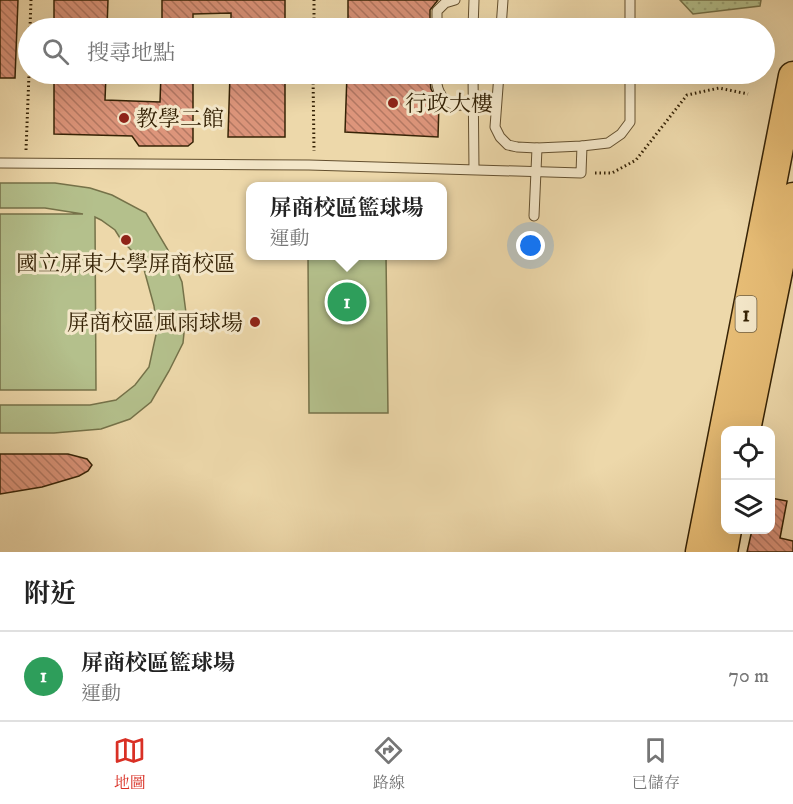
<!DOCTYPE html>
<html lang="zh-TW">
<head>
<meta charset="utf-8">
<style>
  :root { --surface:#fff; --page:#f6f6f6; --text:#222; --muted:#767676; --line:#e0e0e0; --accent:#d93025 }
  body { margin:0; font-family:"IM FELL DW Pica","Noto Serif TC",serif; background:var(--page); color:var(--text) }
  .controls { position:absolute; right:18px; bottom:18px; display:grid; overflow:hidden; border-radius:12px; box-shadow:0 6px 24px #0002 }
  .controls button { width:54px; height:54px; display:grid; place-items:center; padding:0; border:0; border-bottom:2px solid var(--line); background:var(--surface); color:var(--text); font:30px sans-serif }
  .you { position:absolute; left:531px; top:246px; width:21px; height:21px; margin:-15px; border:4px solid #fff; border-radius:50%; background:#1a73e8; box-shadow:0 0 0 9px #1a73e833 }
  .badge { display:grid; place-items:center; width:39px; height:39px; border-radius:50%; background:var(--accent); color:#fff; font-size:20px; font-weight:700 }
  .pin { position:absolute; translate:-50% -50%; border:3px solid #fff; box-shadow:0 2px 6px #0006 }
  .popup { position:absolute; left:246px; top:182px; width:201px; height:78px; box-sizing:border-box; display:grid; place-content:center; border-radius:12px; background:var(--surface); filter:drop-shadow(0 2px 4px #0005); font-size:20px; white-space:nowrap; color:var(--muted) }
  .popup b { font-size:22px; color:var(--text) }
  .popup::after { content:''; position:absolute; left:50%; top:100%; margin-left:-12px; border:12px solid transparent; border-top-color:var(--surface) }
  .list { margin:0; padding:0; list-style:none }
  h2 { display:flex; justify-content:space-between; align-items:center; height:78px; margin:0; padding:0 24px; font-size:26px }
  h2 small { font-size:20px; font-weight:400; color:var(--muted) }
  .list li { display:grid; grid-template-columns:39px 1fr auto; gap:18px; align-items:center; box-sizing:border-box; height:90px; padding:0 24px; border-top:2px solid var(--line) }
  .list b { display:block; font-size:22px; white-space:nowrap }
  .list p { margin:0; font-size:20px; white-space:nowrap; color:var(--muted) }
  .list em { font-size:20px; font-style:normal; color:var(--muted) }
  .icon { flex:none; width:33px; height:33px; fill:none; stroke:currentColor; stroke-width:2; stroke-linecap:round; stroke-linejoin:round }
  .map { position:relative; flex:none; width:793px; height:552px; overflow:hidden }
  .search { position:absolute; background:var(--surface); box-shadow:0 6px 24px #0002; left:18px; right:18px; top:18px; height:66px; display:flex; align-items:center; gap:15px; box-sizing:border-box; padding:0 21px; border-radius:33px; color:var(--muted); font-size:22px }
  .sheet { height:168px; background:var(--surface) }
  nav { display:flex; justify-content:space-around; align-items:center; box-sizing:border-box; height:84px; border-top:2px solid var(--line); background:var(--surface); font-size:16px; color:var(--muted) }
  nav a { display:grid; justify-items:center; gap:3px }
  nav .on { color:var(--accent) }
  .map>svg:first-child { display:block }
  .grass { fill:url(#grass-dots); stroke:#757249; stroke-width:1.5 }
  .green { fill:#b4c08c; stroke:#757249; stroke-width:1.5 }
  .building { fill:url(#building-back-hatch); stroke:#362306; stroke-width:1.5 }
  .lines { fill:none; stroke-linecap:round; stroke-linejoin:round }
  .service-casing { stroke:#64502f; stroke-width:11 }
  .primary-casing { stroke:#362306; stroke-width:31 }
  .path { stroke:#362306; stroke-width:3; stroke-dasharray:1.5 3; stroke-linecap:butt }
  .service { stroke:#f3e6c8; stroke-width:9 }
  .primary { stroke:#e6bc75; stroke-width:28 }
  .poi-dot { fill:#8f2418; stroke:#f3e6c8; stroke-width:2 }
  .labels { text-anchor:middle; stroke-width:6; stroke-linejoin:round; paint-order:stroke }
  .shield { fill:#f3e6c8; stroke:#6f5e40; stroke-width:1.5 }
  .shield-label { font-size:21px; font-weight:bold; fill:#362306 }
  .poi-label { font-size:22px; fill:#362306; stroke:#f3e6c8; text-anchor:start }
</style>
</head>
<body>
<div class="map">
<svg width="793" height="552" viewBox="0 0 793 552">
  <defs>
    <pattern id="grass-dots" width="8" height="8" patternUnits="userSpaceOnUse" patternTransform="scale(1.5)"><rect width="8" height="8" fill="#b4c08c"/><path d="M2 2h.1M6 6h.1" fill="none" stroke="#9ba577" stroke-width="1.8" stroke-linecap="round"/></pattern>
    <pattern id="building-back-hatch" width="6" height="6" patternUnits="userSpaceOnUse" patternTransform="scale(1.5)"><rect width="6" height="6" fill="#dd957b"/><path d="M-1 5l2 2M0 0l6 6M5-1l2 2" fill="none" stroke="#b47963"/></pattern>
  </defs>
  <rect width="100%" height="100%" fill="#edd8aa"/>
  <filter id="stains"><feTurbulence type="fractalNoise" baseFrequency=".00333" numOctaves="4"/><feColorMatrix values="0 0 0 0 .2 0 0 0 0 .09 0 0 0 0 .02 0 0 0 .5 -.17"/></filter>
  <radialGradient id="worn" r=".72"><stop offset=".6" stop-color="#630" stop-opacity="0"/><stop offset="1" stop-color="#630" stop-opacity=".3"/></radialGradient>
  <!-- grass -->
  <polygon class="grass" points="680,0 761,0 760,6 693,14"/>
  <!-- green -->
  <g class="green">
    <polygon points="0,183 55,183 90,188 112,195 146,213 168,250 182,282 186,313 183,343 169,371 151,402 130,419 101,429 54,433 0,433 0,405 90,405 116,400 135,385 149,367 157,330 154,306 142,262 120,238 115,230 101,220 95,217 96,390 0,390 0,214 83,214 45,208 0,208"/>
    <polygon points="308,256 386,256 388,413 309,413"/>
  </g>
  <!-- building -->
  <g class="building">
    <polygon points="0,0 18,0 15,78 0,78"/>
    <polygon points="54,0 108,0 107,28 54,28"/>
    <polygon points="162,0 285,0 285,28 231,28 231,13 193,14 193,28 162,28"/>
    <polygon points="348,0 438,0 430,10 430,28 348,28"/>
    <polygon points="54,74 106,74 105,100 160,102 161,74 193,74 193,142 188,146 139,146 132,136 54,134"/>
    <polygon points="230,74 285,74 285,137 228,137"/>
    <polygon points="347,74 429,74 431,89 439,103 438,137 345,132"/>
    <polygon points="0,454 68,454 87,459 92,465 88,471 79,476 42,487 0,494"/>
    <polygon points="771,498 787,501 780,538 793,541 793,552 747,552 752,530 771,530"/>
  </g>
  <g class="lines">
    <defs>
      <g id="service">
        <polyline points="630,0 630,28"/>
        <polyline points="437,28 437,11 445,3 455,0"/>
        <polyline points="473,28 474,0"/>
        <polyline points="501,28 503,0"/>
        <path d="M436,74C436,85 439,99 452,104C458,106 467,105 473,105"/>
        <polyline points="473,74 474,169"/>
        <polyline points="499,74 495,127 500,137 508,145 517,147 537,148 582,146 608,143 621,134 630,122 630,74"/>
        <polyline points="0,163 309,165 581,173 582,146"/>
        <polyline points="534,216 537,148"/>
      </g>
      <g id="primary">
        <polyline points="746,430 793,197"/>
        <polyline points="700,552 793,76"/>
        <polyline points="723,552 727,530"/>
      </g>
    </defs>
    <!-- service casing -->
    <use href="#service" class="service-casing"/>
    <!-- primary casing -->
    <use href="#primary" class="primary-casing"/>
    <!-- path -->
    <g class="path">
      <polyline points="30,28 31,0"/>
      <polyline points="314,28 314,0"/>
      <polyline points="313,74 314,151"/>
      <polyline points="26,150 29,74"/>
      <polyline points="595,173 612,173 636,160 687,95 719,88 748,94"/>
    </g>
    <!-- service -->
    <use href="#service" class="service"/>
    <!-- primary -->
    <use href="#primary" class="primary"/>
  </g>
  <!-- markers -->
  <g class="poi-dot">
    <circle cx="393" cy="103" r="6"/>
    <circle cx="124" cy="118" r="6"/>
    <circle cx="126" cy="240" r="6"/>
    <circle cx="255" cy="322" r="6"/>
  </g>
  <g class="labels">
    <!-- shield labels -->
    <rect class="shield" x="735.5" y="296" width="21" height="36" rx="4.5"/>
    <g class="shield-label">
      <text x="746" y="321">1</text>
    </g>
    <!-- poi labels -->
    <g class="poi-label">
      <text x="405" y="111">行政大樓</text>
      <text x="136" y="126">教學二館</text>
      <text x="126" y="271" text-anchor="middle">國立屏東大學屏商校區</text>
      <text x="243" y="330" text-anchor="end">屏商校區風雨球場</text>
    </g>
  </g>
  <rect width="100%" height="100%" filter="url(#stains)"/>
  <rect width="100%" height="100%" fill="url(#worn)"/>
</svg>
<div class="controls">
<button><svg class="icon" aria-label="locate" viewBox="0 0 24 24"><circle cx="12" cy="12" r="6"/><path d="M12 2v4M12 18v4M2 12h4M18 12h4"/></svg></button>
<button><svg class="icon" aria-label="layers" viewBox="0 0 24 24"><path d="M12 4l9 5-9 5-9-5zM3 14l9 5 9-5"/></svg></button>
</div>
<div class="you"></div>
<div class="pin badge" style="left:347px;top:302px;background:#2e9e5b">1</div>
<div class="popup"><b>屏商校區籃球場</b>運動</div>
<div class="search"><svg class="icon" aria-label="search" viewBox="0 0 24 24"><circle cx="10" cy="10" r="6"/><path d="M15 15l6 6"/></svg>搜尋地點</div>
</div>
<section class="sheet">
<h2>附近<small></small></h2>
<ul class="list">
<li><span class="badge" style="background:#2e9e5b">1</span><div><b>屏商校區籃球場</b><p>運動</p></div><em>70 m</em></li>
</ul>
</section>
<nav>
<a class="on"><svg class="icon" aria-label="map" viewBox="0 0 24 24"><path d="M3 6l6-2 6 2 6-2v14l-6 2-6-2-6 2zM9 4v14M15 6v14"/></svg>地圖</a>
<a><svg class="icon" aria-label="directions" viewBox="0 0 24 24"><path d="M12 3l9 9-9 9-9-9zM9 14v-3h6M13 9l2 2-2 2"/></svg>路線</a>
<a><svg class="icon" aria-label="saved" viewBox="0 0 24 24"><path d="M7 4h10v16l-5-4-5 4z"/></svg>已儲存</a>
</nav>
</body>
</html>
